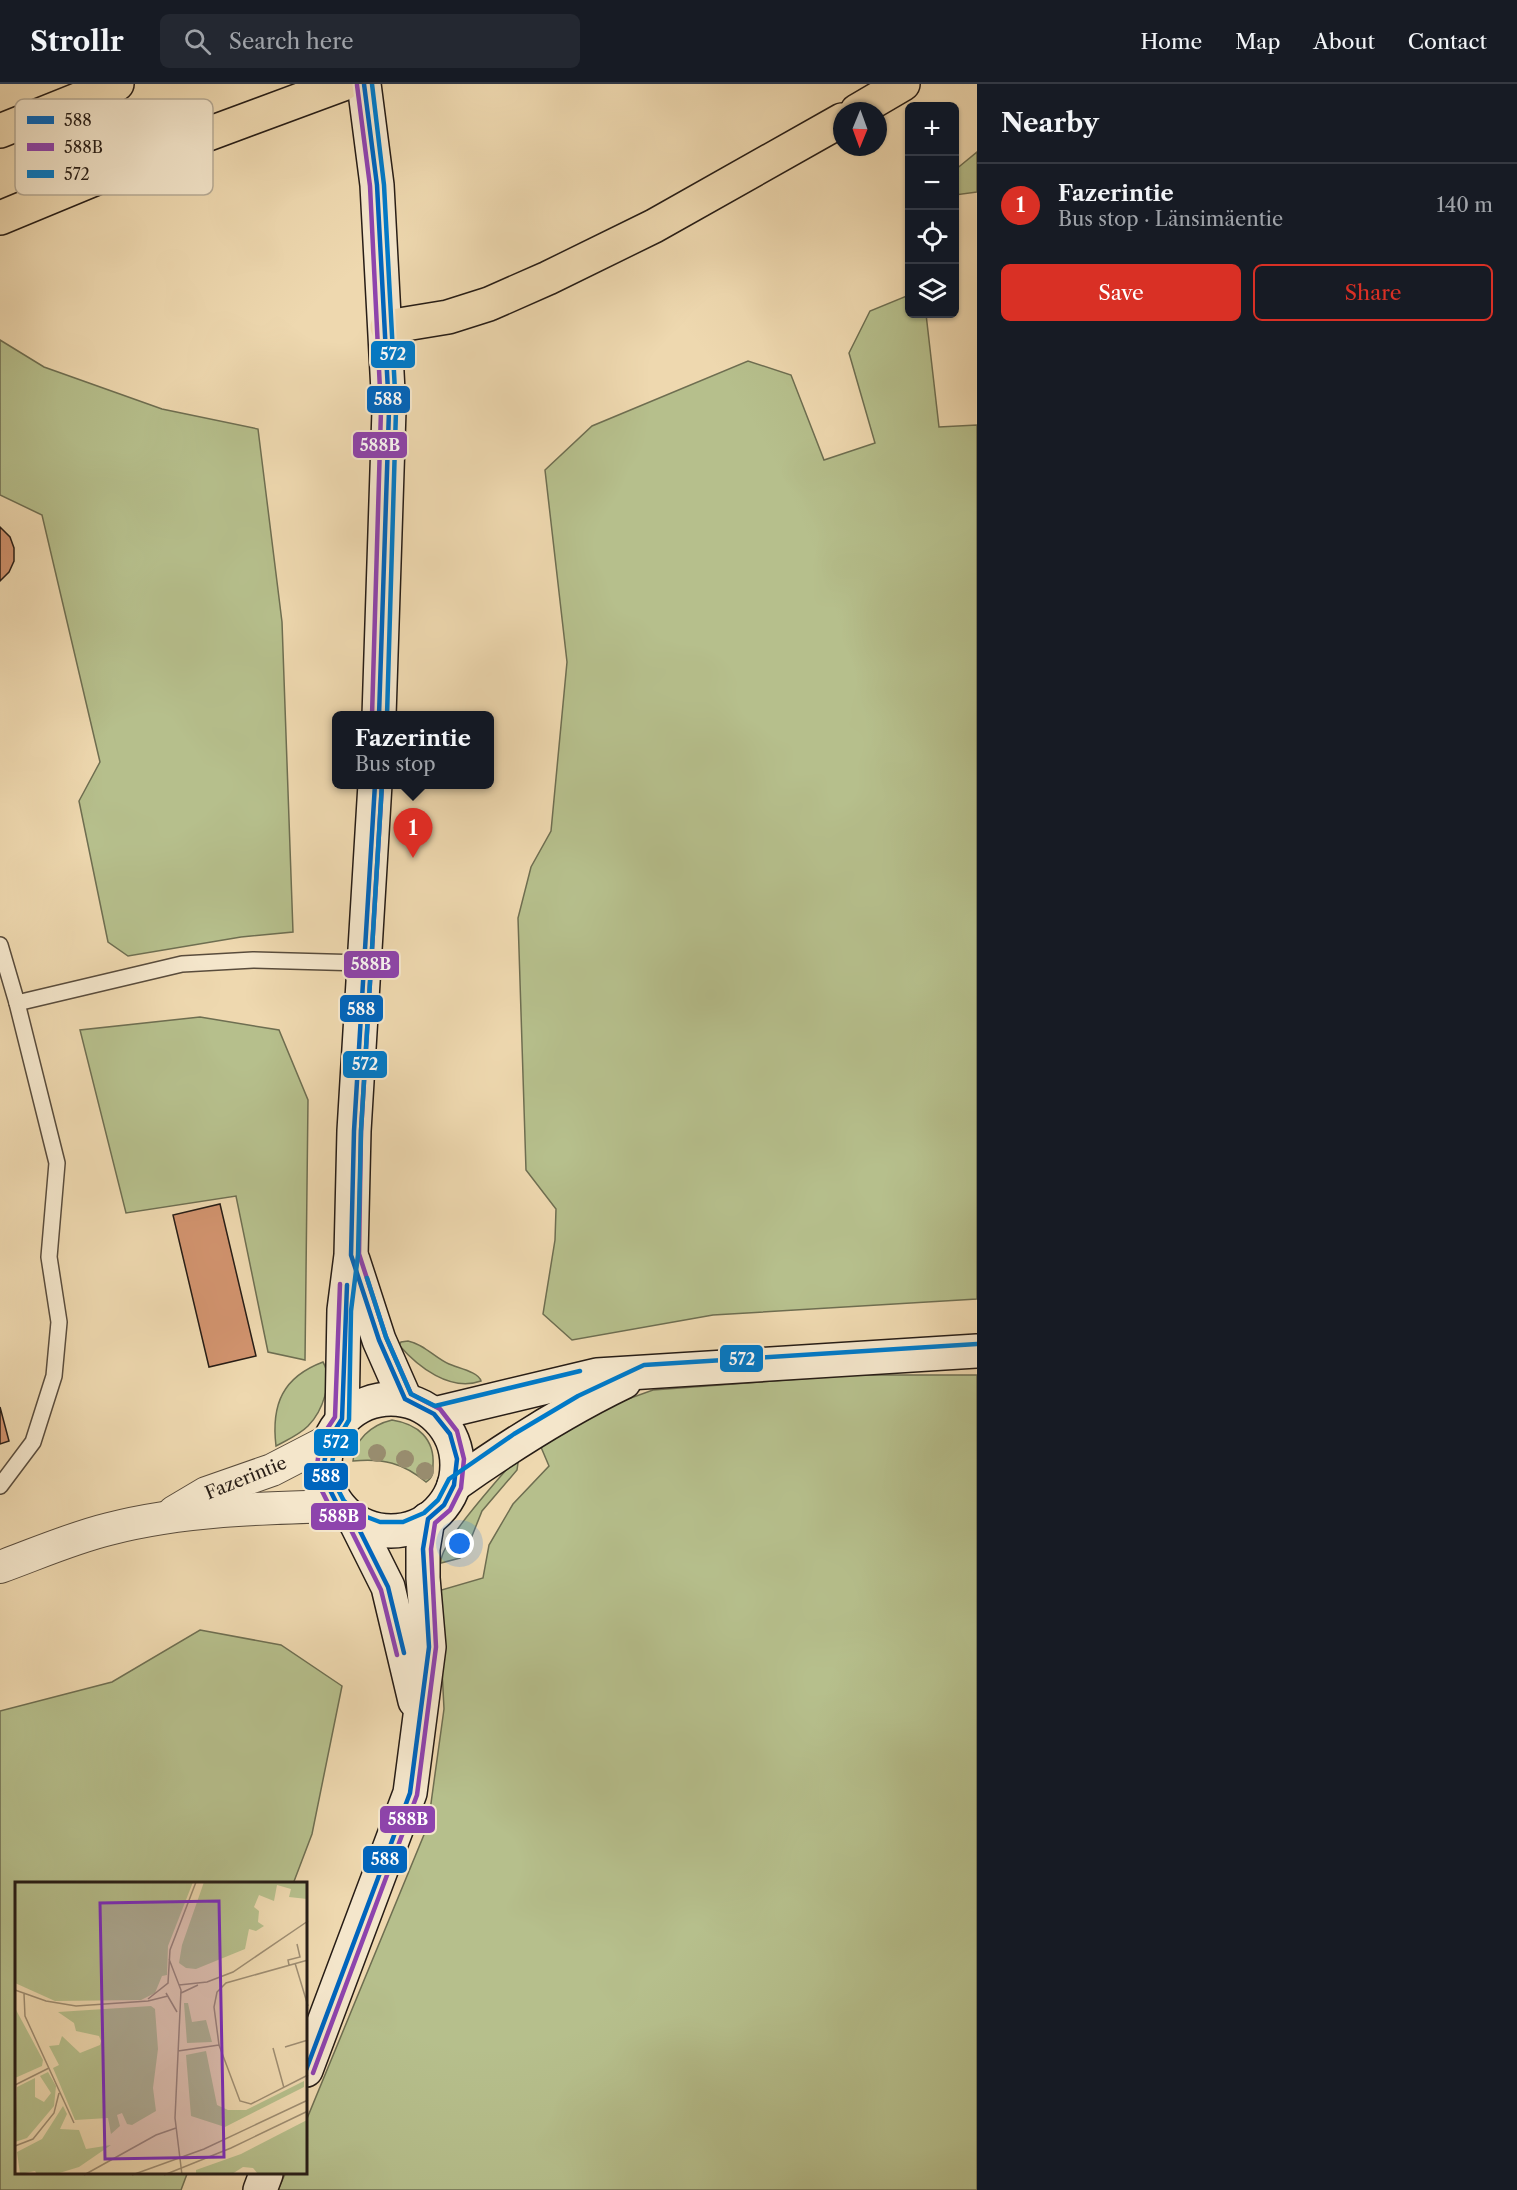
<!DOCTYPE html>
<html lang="en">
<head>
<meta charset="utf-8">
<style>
  :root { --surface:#171b24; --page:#242831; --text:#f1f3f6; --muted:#9ea1a6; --line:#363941; --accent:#d93025 }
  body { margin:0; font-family:"Libre Caslon Text",serif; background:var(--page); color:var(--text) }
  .controls { position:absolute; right:18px; top:18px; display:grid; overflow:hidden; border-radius:9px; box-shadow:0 2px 4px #0004 }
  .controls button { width:54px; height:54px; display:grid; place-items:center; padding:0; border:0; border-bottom:2px solid var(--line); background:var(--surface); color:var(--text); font:30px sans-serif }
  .compass { position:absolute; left:833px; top:18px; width:54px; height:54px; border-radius:50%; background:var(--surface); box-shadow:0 2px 4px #0004; rotate:181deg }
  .you { position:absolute; left:460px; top:1460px; width:21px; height:21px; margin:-15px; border:4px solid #fff; border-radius:50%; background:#1a73e8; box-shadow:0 0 0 9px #1a73e833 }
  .badge { display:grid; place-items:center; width:39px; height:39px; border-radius:50%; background:var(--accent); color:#fff; font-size:20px; font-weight:700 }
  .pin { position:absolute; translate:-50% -50px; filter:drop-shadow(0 2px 3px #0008) }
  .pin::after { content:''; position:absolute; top:32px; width:21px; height:18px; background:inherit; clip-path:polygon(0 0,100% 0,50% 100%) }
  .popup { position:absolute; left:332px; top:627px; width:162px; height:78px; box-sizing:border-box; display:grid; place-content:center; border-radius:9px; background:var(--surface); filter:drop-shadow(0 2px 4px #0005); font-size:20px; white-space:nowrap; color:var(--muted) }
  .popup b { font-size:22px; color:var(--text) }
  .popup::after { content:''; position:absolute; left:50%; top:100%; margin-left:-12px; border:12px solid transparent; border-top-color:var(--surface) }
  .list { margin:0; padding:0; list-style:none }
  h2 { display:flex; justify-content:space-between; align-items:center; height:78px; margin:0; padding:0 24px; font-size:26px }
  h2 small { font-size:20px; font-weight:400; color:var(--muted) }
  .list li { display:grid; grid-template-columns:39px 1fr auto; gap:18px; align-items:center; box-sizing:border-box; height:84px; padding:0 24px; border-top:2px solid var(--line) }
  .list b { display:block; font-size:22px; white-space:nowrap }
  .list p { margin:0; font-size:20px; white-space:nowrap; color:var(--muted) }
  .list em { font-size:20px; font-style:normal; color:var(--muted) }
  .actions { display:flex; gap:12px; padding:18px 24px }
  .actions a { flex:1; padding:14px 0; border:2px solid var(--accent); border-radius:9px; text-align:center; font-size:21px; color:var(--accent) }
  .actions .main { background:var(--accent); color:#fff }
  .icon { flex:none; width:33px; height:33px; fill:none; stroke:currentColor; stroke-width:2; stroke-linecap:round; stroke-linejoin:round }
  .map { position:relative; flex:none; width:977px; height:2106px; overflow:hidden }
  header { display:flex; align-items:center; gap:36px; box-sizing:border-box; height:84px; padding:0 30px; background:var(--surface); border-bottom:2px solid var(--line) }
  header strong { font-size:28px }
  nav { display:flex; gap:33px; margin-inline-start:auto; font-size:21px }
  .search { width:420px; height:54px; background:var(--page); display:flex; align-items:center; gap:15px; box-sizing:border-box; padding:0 21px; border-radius:9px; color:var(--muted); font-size:22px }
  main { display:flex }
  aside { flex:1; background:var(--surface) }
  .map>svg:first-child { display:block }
  .green { fill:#b6bf8c; stroke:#6e6e51; stroke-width:1.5 }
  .building { fill:#d1936e; stroke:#271d16; stroke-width:1.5 }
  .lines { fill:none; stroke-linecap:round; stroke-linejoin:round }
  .service-casing { stroke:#594c3c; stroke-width:18 }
  .minor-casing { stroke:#594c3c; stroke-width:34 }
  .secondary-casing { stroke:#271d16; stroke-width:36 }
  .motorway-casing { stroke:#271d16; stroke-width:36 }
  .service { stroke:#f4e6cb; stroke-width:15 }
  .minor { stroke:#f4e6cb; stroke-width:32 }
  .secondary { stroke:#f4e6cb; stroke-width:33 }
  .motorway { stroke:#eed8af; stroke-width:33 }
  .bus-1-casing { stroke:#f4e6cb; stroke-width:9 }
  .bus-2-casing { stroke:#f4e6cb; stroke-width:9 }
  .bus-3-casing { stroke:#f4e6cb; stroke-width:9 }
  .bus-1 { stroke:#0065bd; stroke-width:4.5 }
  .bus-2 { stroke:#8e44ad; stroke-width:4.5 }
  .bus-3 { stroke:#007ac9; stroke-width:4.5 }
  .tree { fill:#988c6e }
  .labels { text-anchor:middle; stroke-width:5; stroke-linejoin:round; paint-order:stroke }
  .street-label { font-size:18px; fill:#271d16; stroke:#f4e6cb }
  .inset-road { fill:none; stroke:#9e8d72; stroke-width:1.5 }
  .view { fill:#7b2cbf; fill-opacity:0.15; stroke:#7b2cbf; stroke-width:3 }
  .inset-edge { fill:none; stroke:#271d16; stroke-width:3 }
  .key { fill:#f4e6cb; stroke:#b6aa95; stroke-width:1.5 }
  .key-label { font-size:16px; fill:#271d16 }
  .line-badge { stroke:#f4e6cb; stroke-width:2 }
  .badge-label { font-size:16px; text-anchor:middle; font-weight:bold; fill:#fff }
</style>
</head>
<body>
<header>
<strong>Strollr</strong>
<div class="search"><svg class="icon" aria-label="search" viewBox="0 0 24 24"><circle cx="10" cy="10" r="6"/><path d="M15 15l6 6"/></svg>Search here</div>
<nav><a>Home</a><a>Map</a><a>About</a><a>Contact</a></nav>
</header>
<main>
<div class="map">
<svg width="977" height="2106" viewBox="0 0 977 2106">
  <rect width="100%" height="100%" fill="#eed8af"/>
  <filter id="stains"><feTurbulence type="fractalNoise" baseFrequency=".00333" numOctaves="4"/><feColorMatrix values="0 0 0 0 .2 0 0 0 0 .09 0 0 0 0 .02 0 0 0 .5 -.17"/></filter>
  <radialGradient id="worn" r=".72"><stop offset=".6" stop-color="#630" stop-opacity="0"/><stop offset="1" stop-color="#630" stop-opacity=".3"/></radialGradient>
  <!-- green -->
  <g class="green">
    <polygon points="977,68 977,108 955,111 955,86"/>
    <polygon points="909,211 910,230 926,230 939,343 977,341 977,1215 713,1231 572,1256 543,1230 555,1156 556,1125 526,1086 518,834 531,783 551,747 567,578 545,386 592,342 748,277 791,291 824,376 875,359 849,269 870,227"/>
    <polygon points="0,256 44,283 162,325 258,345 282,538 293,848 241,853 128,872 108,858 79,717 100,678 42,431 0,411"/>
    <polygon points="200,933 279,946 308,1016 305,1276 268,1268 236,1112 126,1129 80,946"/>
    <path d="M408,1257C424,1260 435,1274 449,1280C458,1284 479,1288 481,1297C450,1308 418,1283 399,1261L401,1258Z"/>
    <path d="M323,1278C334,1297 322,1328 308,1342C299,1351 287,1356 276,1362C271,1320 283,1293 323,1278Z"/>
    <polygon points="854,1291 977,1291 977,2106 278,2106 285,2090 306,2090 306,2037 428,1741 444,1625 438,1507 483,1494 489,1461 513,1420 549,1382 538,1356 589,1329 653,1306"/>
    <path d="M392,1336C418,1340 435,1355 433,1382C433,1389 433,1394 426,1398C403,1379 383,1374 353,1377C354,1356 371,1341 392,1336Z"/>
    <path d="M518,1379L517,1386L482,1427L468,1462L460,1474L441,1479C438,1461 498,1396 511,1380Z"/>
    <polygon points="200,1546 281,1561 342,1602 312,1750 293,1800 16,1800 16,2090 187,2090 181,2106 0,2106 0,1627 112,1598"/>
  </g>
  <!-- building -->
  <g class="building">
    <polygon points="0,443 10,453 14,464 14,477 9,488 0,497"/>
    <polygon points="220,1120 256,1272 209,1283 173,1131"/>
    <polygon points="0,1323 9,1357 0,1360"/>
  </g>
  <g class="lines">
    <defs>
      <g id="service">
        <polyline points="0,861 17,919 57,1079 49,1173 59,1238 54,1292 33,1358 0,1402"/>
        <polyline points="17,919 182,880 253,876 363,879"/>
      </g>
      <g id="minor">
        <polyline points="174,1428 206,1409 272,1386 328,1357"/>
        <path d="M0,1483C36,1470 72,1454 109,1445C183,1426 262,1424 338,1422"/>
      </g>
      <g id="secondary">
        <polyline points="364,0 377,101 389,326 379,632"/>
        <polyline points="353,1176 379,1256 405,1315"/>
        <circle cx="391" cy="1381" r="66"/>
        <polyline points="434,1330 597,1291 977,1267"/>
        <polyline points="342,1335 344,1226 351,1171 354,1047 375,700"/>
        <path d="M454,1401C509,1362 564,1327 624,1298"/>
        <polyline points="355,1437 388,1503 415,1617"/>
        <polyline points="306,1986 410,1709 429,1563 423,1494 423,1465 428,1435"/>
        <polyline points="260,2106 266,2090"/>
      </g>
      <g id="motorway">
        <polyline points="857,27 903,0"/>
        <polyline points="0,47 117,0"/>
        <polyline points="0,134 157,69 343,0"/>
        <polyline points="387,243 448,233 489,220 548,194 654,142 842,36"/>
      </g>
    </defs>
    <!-- service casing -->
    <use href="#service" class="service-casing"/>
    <!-- minor casing -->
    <use href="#minor" class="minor-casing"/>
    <!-- secondary casing -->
    <use href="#secondary" class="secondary-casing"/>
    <!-- motorway casing -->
    <use href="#motorway" class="motorway-casing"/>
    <!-- service -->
    <use href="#service" class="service"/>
    <!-- minor -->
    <use href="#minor" class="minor"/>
    <!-- secondary -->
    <use href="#secondary" class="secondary"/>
    <!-- motorway -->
    <use href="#motorway" class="motorway"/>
    <defs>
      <g id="bus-1">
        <polyline points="364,0 377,101 389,326 379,632"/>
        <polyline points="347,1201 342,1335 328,1357 324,1380 328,1402 338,1422 355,1437 388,1503 404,1569"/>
        <polyline points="306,1986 410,1709 429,1563 423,1465 428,1435 444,1421 454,1401 457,1375 450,1350 434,1330 405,1315 379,1256 351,1171 354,1047 375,700"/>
      </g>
      <g id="bus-2">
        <polyline points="357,1 370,102 381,326 372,632"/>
        <polyline points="340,1200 335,1333 321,1354 317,1381 321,1405 331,1425 349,1442 381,1506 397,1571"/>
        <polyline points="313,1989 417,1711 436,1563 431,1465 435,1439 450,1426 461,1404 464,1375 457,1347 440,1325 411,1310 386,1253 359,1170 361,1047 382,700"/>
      </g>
      <g id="bus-3">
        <polyline points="372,0 384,101 396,326 387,632"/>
        <polyline points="382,700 361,1047 358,1171 351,1227 349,1336 335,1360 332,1380 335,1400 344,1417 359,1430 380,1438 403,1438 424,1429 438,1416 449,1395 514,1350 578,1312 644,1281 977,1260"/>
        <polyline points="367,1194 386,1253 411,1310 435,1322 580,1287"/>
      </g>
    </defs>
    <!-- bus-1 casing -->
    <use href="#bus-1" class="bus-1-casing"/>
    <!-- bus-2 casing -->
    <use href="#bus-2" class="bus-2-casing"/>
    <!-- bus-3 casing -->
    <use href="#bus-3" class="bus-3-casing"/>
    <!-- bus-1 -->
    <use href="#bus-1" class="bus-1"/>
    <!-- bus-2 -->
    <use href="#bus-2" class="bus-2"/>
    <!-- bus-3 -->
    <use href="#bus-3" class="bus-3"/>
  </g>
  <!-- trees -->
  <g class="tree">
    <circle cx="377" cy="1369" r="9"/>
    <circle cx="405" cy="1375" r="9"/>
    <circle cx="425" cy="1387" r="9"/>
  </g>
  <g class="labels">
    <!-- street labels -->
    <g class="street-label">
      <text transform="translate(246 1394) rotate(-22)" y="6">Fazerintie</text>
    </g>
  </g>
  <!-- overview -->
  <g transform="translate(15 1798)">
    <rect width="292" height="292" fill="#eed8af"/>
    <path d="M0,0H178L153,64L152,93L147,94L140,111L126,118L40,119L0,101ZM189,0H292V17L274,15L276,7L262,3L259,19L244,13L239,25L244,29L243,40L249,44L241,49L234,47L230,67L181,87L171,86L164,81L167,63ZM169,121H173L177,140L191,138L197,160L172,161ZM136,124L140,127L143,167L138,206L141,229L117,243L112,242L107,231L102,233L105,244L96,252L93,236L60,238L38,186L44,183L34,164L44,163L47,154L65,171L85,163L86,159L84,154L61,149L59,141L43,130ZM0,126L28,178L27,184L0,196ZM191,169L202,223L213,228H231L289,199V205L210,245L176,234L171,173ZM33,190L41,204L39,224L12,256L0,260L2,205L20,196V215L29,220L36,211L25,194ZM48,224L52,232L45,247L64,248L71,267L96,263L64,285L41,292H22L20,289L5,292L2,270L27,257ZM292,238V292H243L238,286L228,285L217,292H181V288L226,272Z" fill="#b6bf8c"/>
    <path class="inset-road" d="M154,77L166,108L160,236L167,293M293,78L211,101L202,110L199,125L204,163L225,219L236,222L293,193M280,81L293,124M274,83L273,78L285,75L282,62M164,103L192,100L218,90L293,39M0,108L31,119L61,124L133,119L153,114M151,111L162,130M166,111L183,103M9,112L10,134L59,241M133,117L153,101L155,68L181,0M270,165L293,158M258,166L269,206M163,169L204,163M0,203L34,186M0,264L18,257L39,231L44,211M69,293L141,253L161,246M117,293L189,267L293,218M149,293L216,266L293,229"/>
    <path class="view" d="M204,19L209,275L90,277L85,21Z"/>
    <rect width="292" height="292" class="inset-edge"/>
  </g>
  <!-- legend -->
  <rect x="15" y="15" width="198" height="96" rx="9" class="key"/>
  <rect x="27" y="32" width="27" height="8" fill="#0065bd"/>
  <rect x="27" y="59" width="27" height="8" fill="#8e44ad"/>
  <rect x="27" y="86" width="27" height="8" fill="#007ac9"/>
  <g class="key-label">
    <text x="64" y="42">588</text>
    <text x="64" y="69">588B</text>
    <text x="64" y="96">572</text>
  </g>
  <g class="line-badge">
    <rect x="370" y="256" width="46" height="29" rx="6" fill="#007ac9"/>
    <rect x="366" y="301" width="45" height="29" rx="6" fill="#0065bd"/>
    <rect x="352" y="347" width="56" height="28" rx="6" fill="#8e44ad"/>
    <rect x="343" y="866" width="57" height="29" rx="6" fill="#8e44ad"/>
    <rect x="339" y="910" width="45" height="29" rx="6" fill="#0065bd"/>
    <rect x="342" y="966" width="46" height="29" rx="6" fill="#007ac9"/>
    <rect x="719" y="1260" width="45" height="29" rx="6" fill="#007ac9"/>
    <rect x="313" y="1344" width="46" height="29" rx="6" fill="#007ac9"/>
    <rect x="303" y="1378" width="46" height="29" rx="6" fill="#0065bd"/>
    <rect x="310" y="1418" width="57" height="29" rx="6" fill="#8e44ad"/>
    <rect x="379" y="1721" width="57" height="29" rx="6" fill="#8e44ad"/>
    <rect x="362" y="1761" width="46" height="29" rx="6" fill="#0065bd"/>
  </g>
  <g class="badge-label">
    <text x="393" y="276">572</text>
    <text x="388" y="321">588</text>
    <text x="380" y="367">588B</text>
    <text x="371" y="886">588B</text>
    <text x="361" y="931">588</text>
    <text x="365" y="986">572</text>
    <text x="742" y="1281">572</text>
    <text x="336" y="1364">572</text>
    <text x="326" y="1398">588</text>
    <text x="339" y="1438">588B</text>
    <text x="408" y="1741">588B</text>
    <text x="385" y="1781">588</text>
  </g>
  <rect width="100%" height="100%" filter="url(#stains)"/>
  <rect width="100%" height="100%" fill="url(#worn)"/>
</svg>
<div class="controls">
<button>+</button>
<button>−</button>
<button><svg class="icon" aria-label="locate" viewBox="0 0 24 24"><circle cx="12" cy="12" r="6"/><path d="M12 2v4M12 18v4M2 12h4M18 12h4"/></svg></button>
<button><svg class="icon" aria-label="layers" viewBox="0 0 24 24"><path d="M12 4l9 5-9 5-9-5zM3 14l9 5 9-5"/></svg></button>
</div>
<svg class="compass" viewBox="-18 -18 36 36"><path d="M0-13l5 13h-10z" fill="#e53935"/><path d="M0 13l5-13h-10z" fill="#9ea1a6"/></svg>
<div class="you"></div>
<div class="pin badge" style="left:413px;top:774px">1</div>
<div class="popup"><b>Fazerintie</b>Bus stop</div>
</div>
<aside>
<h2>Nearby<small></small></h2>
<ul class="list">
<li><span class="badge">1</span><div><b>Fazerintie</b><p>Bus stop · Länsimäentie</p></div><em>140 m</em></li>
</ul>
<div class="actions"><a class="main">Save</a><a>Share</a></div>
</aside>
</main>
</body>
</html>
